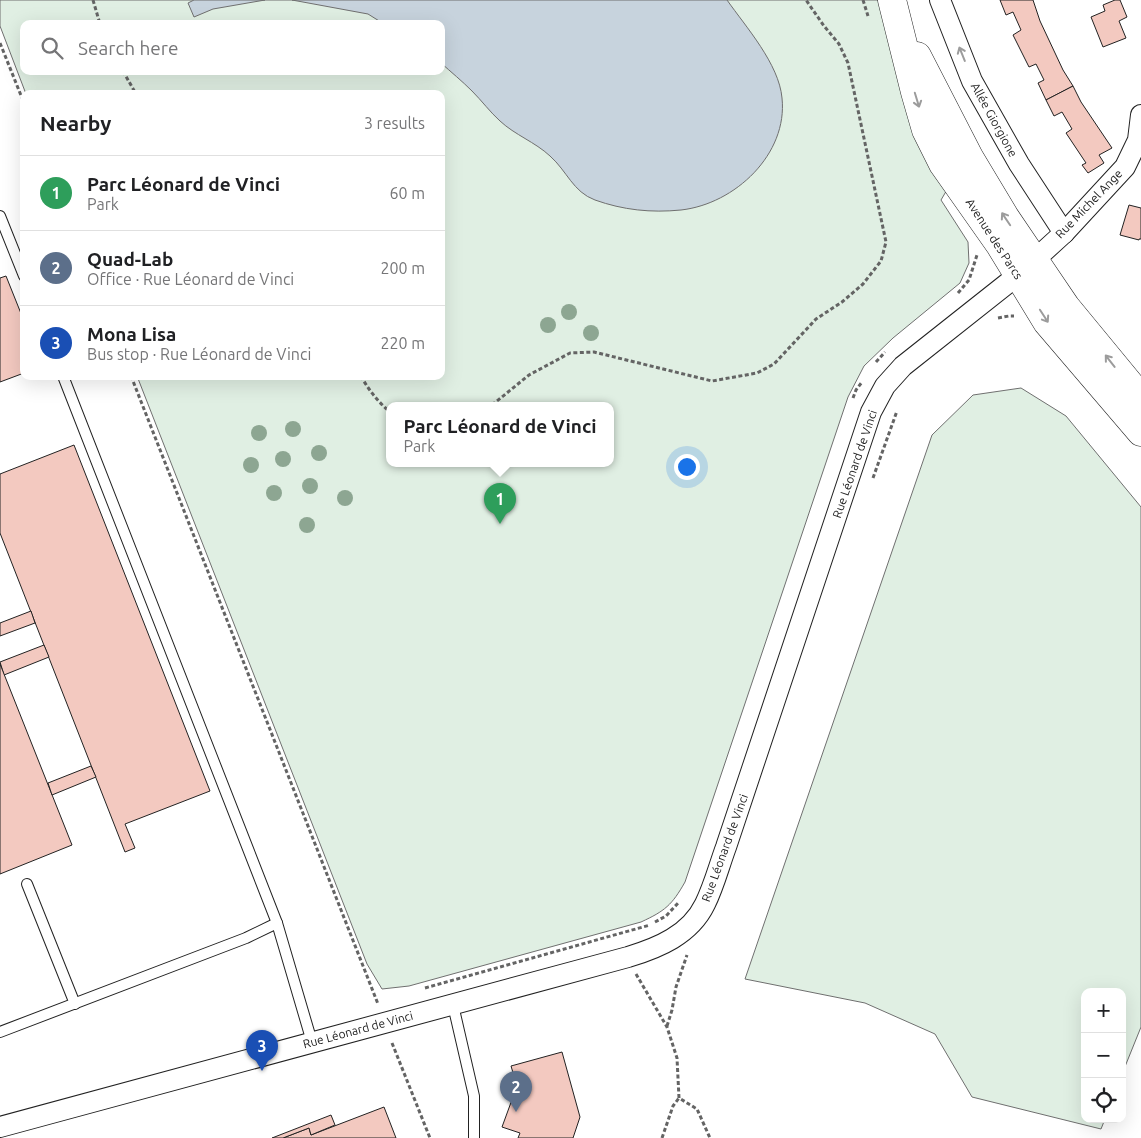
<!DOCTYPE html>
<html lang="en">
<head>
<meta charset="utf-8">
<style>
  :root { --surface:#fff; --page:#f2f2f2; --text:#202124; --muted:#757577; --line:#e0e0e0; --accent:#2563eb }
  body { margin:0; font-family:Ubuntu,sans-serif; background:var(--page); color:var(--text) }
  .controls { position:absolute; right:15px; bottom:15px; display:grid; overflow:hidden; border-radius:10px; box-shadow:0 5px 20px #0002 }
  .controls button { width:45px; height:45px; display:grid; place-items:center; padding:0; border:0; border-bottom:1px solid var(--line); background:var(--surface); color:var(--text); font:25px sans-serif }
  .you { position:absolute; left:686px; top:466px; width:18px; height:18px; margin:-12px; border:4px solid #fff; border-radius:50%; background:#1a73e8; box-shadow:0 0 0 8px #1a73e833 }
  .badge { display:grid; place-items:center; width:32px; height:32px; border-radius:50%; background:var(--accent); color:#fff; font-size:16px; font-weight:700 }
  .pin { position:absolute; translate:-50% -41px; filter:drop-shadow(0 1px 2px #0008) }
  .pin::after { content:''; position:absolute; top:26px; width:18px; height:15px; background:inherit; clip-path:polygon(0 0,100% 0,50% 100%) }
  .popup { position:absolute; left:386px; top:402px; width:228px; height:65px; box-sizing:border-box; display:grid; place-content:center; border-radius:10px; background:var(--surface); filter:drop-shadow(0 1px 4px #0005); font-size:16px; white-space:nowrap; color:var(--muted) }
  .popup b { font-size:19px; color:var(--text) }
  .popup::after { content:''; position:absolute; left:50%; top:100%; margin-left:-10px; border:10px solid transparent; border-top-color:var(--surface) }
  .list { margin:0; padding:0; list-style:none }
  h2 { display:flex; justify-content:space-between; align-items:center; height:65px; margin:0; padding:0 20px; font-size:21px }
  h2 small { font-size:16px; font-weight:400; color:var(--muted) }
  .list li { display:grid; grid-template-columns:32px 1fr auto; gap:15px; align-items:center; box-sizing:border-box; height:75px; padding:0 20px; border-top:1px solid var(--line) }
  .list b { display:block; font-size:19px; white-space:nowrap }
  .list p { margin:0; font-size:16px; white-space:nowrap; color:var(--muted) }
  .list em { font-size:16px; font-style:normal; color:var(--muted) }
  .icon { flex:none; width:28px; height:28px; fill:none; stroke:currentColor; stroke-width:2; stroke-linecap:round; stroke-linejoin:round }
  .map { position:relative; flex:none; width:1141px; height:1138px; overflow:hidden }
  .search { position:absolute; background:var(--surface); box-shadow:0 5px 20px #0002; left:20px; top:20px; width:425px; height:55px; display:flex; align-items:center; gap:12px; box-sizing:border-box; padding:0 18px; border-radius:10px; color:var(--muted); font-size:19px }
  .panel { position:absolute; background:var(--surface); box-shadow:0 5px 20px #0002; left:20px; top:90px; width:425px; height:290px; border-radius:10px }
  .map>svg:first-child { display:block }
  .green { fill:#e0efe3; stroke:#6f6f6f; fill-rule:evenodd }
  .water { fill:#c7d3dd; stroke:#6f6f6f }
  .building { fill:#f3c9c0; stroke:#222 }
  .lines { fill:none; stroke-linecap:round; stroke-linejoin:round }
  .lane-casing { stroke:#222; stroke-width:12 }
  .street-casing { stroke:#222; stroke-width:22 }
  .secondary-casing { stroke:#222; stroke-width:29 }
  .path { stroke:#646464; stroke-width:3; stroke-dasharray:4 2.5; stroke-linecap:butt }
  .lane { stroke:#fff; stroke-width:10 }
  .street { stroke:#fff; stroke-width:20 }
  .secondary { stroke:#fff; stroke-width:28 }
  .tree { fill:#8da692 }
  .oneway { stroke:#9c9c9c }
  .labels { text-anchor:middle; stroke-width:4; stroke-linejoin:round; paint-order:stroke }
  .street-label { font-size:12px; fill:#222; stroke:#fff }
</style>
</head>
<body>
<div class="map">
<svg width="1141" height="1138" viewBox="0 0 1141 1138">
  <rect width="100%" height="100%" fill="#fff"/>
  <!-- green -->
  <g class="green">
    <path d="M0,0H878L890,39L948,188L941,200L968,242L969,263L960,283L893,338L864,366L848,397L685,882C672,905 665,911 641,922L409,986L382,989L367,964L137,376H441V94H26L0,26ZM24,24H441V71H24ZM390,405H610V463H390Z"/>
    <polygon points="1021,388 1066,416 1141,507 1141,1027 1122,1074 1122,992 1085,992 1085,1119 1105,1119 1101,1129 972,1097 935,1034 865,1003 745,979 932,435 973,395"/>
  </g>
  <!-- water -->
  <g class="water">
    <polygon points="194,0 265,0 213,9 194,17 188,3"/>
    <path d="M292,0H727C746,27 779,64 782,98C788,154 735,204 681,210C651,213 623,210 595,200C573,192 567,171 550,156C535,142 515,135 500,121C490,112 482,101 472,91C462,81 451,72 441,63V24H384L368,14Z"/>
  </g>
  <!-- building -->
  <g class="building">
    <polygon points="1000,0 1033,0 1040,21 1063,70 1073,86 1046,100 1038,83 1044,80 1036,64 1029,67 1013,35 1021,30 1013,12 1006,15"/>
    <polygon points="1115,0 1120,0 1127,17 1119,21 1126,38 1103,47 1091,17 1105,11 1103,5"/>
    <polygon points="1073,86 1081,102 1112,148 1099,155 1104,163 1088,173 1082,165 1086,163 1066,133 1072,129 1062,112 1054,116 1046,100"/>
    <polygon points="1129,205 1141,208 1141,239 1139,239 1139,240 1120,235"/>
    <polygon points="6,276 24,321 24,373 0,382 0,278"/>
    <polygon points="74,445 210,791 125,824 135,848 125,852 0,533 0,474"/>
    <polygon points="31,611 35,623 0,636 0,623"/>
    <polygon points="44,645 49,657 4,675 0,662"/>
    <polygon points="0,664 72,845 0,874"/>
    <polygon points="91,766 96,777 52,795 48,783"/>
    <polygon points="562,1052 580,1117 573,1138 518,1138 520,1133 502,1127 517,1086 511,1066"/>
    <polygon points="384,1107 396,1138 283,1138 309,1128 311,1135"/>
    <polygon points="331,1115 335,1125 311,1135 309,1128 283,1138 272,1138"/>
  </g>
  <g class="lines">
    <defs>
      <g id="lane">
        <polyline points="0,216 24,276"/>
        <polyline points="63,376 277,923 312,1042"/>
        <polyline points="27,884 75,1004"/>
        <polyline points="453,1005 474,1096 474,1138"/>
        <polyline points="0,1032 246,938 277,923"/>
      </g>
      <g id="street">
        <polyline points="940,0 972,81 1019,164 1064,233"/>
        <path d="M0,1127L628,957C658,948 690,935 705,904C714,886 719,866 726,847L871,412L885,386L903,366L1018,275L1064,233L1125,167L1138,140L1141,115"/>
      </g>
      <g id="secondary">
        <polyline points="892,0 915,92 926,130 943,164 1000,245 1047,322 1141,432"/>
        <polyline points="917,56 969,157 1005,217 1066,307 1141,398"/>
      </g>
    </defs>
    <!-- lane casing -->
    <use href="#lane" class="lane-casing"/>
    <!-- street casing -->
    <use href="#street" class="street-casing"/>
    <!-- secondary casing -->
    <use href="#secondary" class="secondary-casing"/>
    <!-- path -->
    <g class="path">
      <polyline points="93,0 100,24"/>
      <polyline points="863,0 868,16"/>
      <polyline points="0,43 24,103"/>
      <polyline points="123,71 136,94"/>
      <polyline points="958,293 969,280 977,255"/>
      <polyline points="998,318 1009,316 1014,316"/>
      <polyline points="876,362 885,352"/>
      <polyline points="131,376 378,1004"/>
      <path d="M361,376C368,389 378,402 390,412"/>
      <polyline points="853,398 856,390 862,382"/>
      <polyline points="492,405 529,375 570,353 594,352 712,381 757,373 774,364 816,319 842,302 863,284 881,261 886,242 848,63 839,44 824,26 806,0"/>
      <polyline points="873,478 897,411"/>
      <polyline points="655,922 666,916 679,902"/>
      <polyline points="636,974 667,1027 677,1058 679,1098 697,1109 710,1138"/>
      <polyline points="425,988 650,925"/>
      <polyline points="667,1026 672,1010 676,987 687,955"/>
      <polyline points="392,1043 430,1138"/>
      <polyline points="662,1138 673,1106 679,1098"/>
    </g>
    <!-- lane -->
    <use href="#lane" class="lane"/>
    <!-- street -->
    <use href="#street" class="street"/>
    <!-- secondary -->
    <use href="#secondary" class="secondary"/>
  </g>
  <!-- trees -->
  <g class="tree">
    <circle cx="569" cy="312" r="8"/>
    <circle cx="548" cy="325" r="8"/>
    <circle cx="591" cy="333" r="8"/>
    <circle cx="293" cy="429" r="8"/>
    <circle cx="259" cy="433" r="8"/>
    <circle cx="319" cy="453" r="8"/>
    <circle cx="283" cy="459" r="8"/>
    <circle cx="251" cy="465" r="8"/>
    <circle cx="310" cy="486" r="8"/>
    <circle cx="274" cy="493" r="8"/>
    <circle cx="345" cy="498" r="8"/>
    <circle cx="307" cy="525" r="8"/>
  </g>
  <!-- one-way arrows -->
  <defs><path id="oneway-shaft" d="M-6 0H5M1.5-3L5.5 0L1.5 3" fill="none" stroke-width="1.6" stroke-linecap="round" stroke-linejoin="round" transform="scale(1.25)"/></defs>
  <g class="oneway">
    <use href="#oneway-shaft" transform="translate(962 54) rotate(-112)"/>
    <use href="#oneway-shaft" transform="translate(917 100) rotate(73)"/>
    <use href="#oneway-shaft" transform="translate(1006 219) rotate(-124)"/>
    <use href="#oneway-shaft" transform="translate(1044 316) rotate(57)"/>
    <use href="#oneway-shaft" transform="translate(1110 361) rotate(-128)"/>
  </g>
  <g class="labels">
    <!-- street labels -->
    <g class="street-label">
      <text transform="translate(994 120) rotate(61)" y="4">Allée Giorgione</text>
      <text transform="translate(1089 204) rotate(-46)" y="4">Rue Michel Ange</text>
      <text transform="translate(994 239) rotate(57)" y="4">Avenue des Parcs</text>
      <text transform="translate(855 464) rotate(-71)" y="4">Rue Léonard de Vinci</text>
      <text transform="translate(725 848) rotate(-70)" y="4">Rue Léonard de Vinci</text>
      <text transform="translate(358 1030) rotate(-15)" y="4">Rue Léonard de Vinci</text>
    </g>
  </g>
</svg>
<div class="controls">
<button>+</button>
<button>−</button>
<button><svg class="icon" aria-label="locate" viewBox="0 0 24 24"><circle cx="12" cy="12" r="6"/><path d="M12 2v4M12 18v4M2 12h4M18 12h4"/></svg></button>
</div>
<div class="you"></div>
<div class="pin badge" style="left:500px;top:524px;background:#2e9e5b">1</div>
<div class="popup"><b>Parc Léonard de Vinci</b>Park</div>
<div class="pin badge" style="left:516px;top:1112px;background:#5c6f8a">2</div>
<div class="pin badge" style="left:262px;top:1071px;background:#1a4fb4">3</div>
<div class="search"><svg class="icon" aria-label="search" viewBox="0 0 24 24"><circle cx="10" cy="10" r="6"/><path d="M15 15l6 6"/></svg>Search here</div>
<section class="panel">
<h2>Nearby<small>3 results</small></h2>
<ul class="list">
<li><span class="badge" style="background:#2e9e5b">1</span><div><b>Parc Léonard de Vinci</b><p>Park</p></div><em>60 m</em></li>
<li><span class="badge" style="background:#5c6f8a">2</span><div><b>Quad-Lab</b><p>Office · Rue Léonard de Vinci</p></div><em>200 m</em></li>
<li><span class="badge" style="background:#1a4fb4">3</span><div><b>Mona Lisa</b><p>Bus stop · Rue Léonard de Vinci</p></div><em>220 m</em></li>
</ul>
</section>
</div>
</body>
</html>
